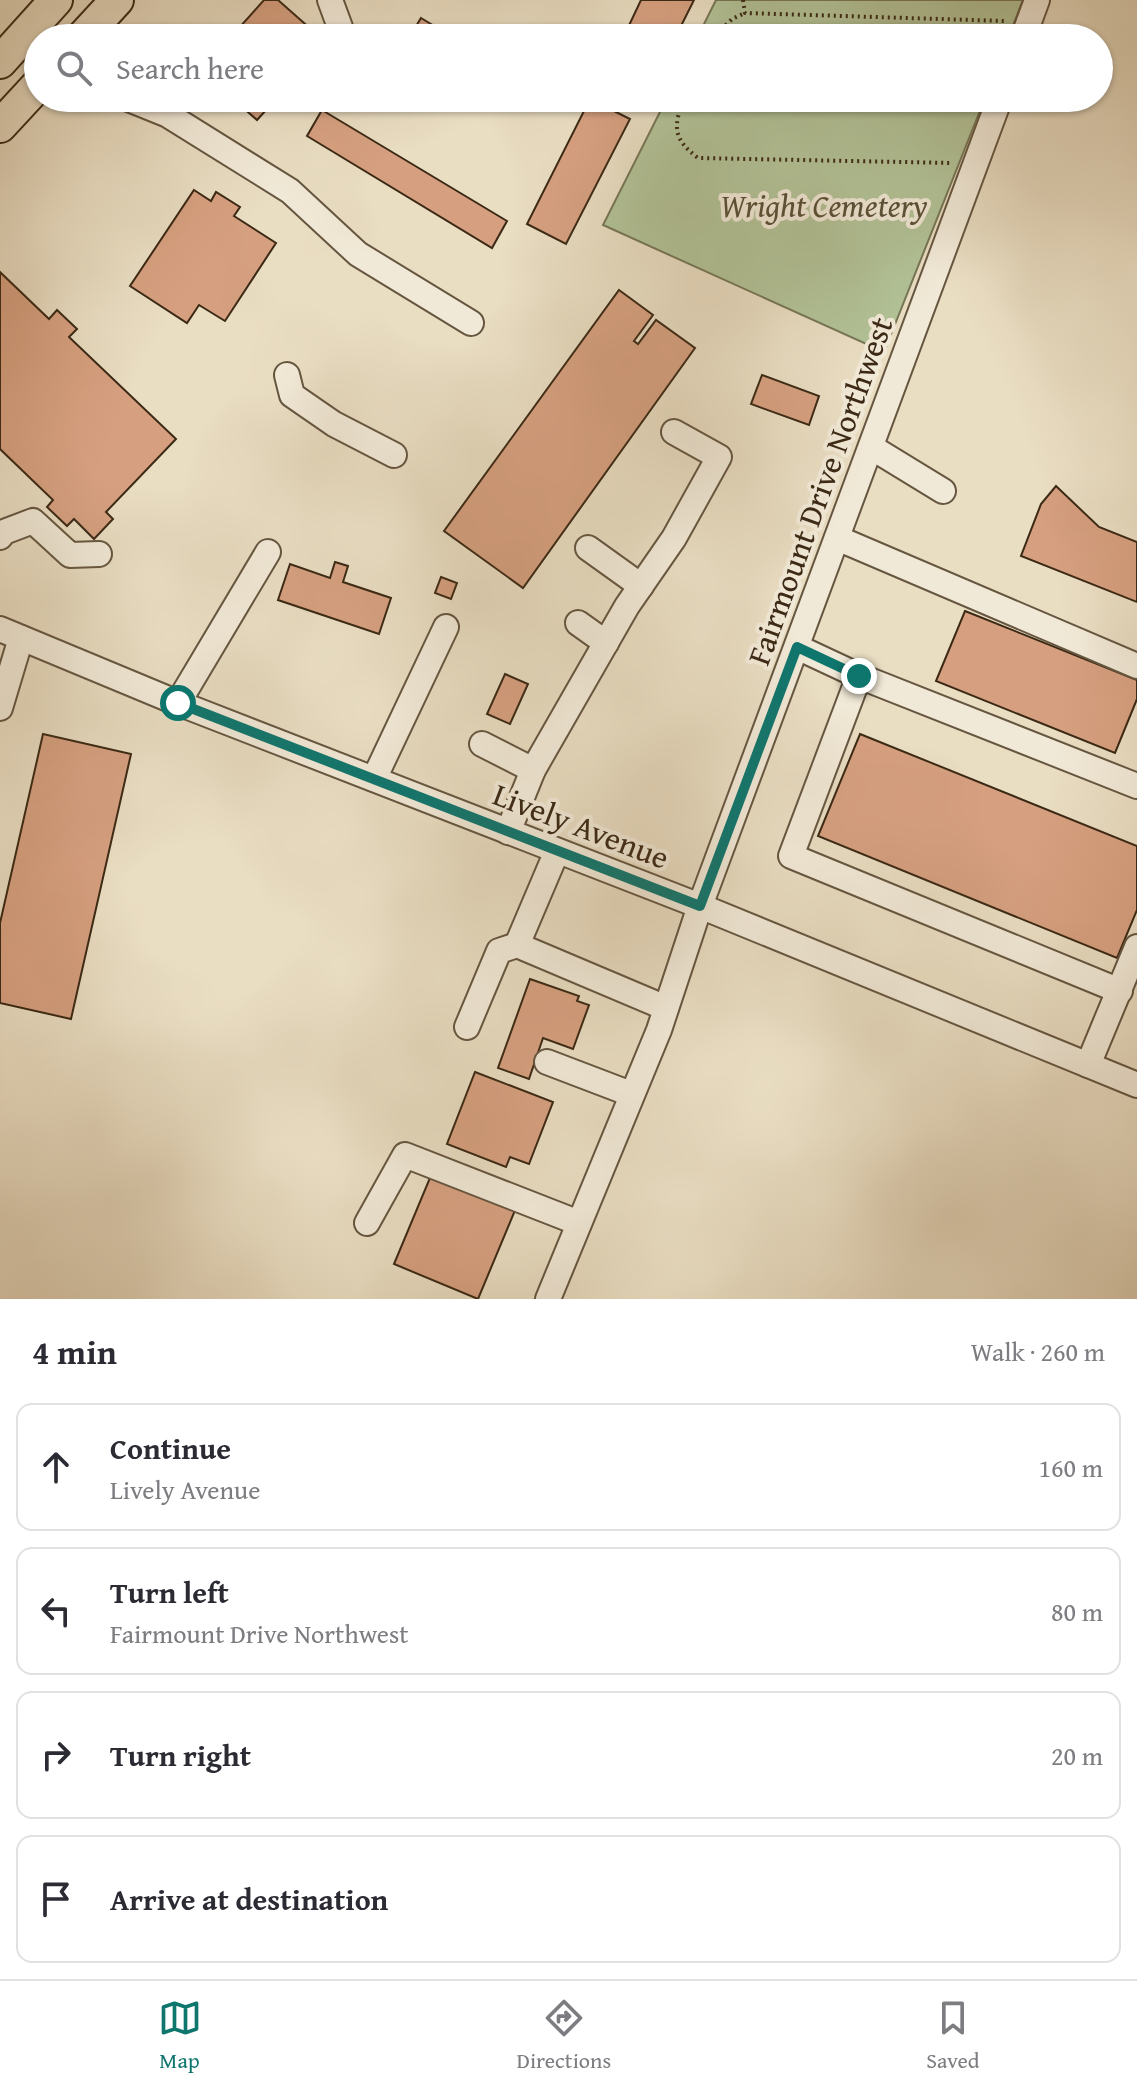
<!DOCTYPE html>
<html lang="en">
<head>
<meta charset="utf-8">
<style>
  :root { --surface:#fff; --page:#f7f7f7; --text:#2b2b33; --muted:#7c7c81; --line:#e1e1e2; --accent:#0f766e }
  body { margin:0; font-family:"Gentium Book Plus",serif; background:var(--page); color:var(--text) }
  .stop { position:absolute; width:24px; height:24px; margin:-18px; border:6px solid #0f766e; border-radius:50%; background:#fff }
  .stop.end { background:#0f766e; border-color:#fff; box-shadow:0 2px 8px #0008 }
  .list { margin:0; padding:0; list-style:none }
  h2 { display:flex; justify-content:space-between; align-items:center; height:104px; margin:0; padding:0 32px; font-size:34px }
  h2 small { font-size:26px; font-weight:400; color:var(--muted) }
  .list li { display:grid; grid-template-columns:52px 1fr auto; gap:24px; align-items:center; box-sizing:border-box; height:128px; margin:0 16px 16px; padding:0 16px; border:2px solid var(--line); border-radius:16px }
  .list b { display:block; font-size:30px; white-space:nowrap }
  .list p { margin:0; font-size:26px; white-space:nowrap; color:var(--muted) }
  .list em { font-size:26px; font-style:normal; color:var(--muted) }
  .icon { flex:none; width:44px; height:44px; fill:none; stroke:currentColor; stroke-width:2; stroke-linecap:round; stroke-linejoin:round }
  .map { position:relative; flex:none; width:1137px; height:1299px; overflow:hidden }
  .search { position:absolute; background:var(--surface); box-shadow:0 2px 6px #0004; left:24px; right:24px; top:24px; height:88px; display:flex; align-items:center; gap:20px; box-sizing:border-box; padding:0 28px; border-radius:44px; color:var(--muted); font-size:30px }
  .sheet { height:680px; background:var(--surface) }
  nav { display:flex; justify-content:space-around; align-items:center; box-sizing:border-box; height:112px; border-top:2px solid var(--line); background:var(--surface); font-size:22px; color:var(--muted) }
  nav a { display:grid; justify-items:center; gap:4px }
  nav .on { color:var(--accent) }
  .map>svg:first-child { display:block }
  .green { fill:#b2c297; stroke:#767656; stroke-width:2 }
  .building { fill:#d6a080; stroke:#3b2915; stroke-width:2 }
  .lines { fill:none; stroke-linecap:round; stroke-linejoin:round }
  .minor-casing { stroke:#665640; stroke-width:28 }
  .major-casing { stroke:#3b2915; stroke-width:36 }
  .path { stroke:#3b2915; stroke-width:4; stroke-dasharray:2 4; stroke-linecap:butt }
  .minor { stroke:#f1e9d7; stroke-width:24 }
  .major { stroke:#e9ddc2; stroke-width:32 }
  .route { stroke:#0f766e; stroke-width:10 }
  .labels { text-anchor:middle; stroke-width:8; stroke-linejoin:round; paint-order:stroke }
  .park-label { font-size:32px; font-style:italic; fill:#594f36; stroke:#f1e9d7 }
  .street-label { font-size:32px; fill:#3b2915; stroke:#f1e9d7 }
</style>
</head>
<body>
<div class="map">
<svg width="1137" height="1299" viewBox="0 0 1137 1299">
  <rect width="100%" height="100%" fill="#e9ddc2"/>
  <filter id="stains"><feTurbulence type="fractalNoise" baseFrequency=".0025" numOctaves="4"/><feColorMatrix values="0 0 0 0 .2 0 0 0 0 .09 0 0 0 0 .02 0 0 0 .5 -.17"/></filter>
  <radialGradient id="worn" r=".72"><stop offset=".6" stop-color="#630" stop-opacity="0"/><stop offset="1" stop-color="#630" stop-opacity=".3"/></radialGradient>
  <!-- green -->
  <g class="green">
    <polygon points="716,0 1023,0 1008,38 697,38"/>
    <polygon points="667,98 985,98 884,352 603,225"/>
  </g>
  <!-- building -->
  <g class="building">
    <polygon points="264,0 278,0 321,38 230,38"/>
    <polygon points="641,0 694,0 675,38 623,38"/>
    <polygon points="421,18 454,38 409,38"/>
    <polygon points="232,98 277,98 257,120"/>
    <polygon points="590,99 630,119 566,244 527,224"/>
    <polygon points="322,110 507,221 492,248 307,136"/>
    <polygon points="194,190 211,201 216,192 240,207 234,216 276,243 225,321 199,305 187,323 130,286"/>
    <polygon points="0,272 49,319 57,310 77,329 69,337 176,439 106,512 113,519 94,539 74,519 67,526 47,507 53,500 0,449"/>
    <polygon points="619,290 653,315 634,341 638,344 656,320 695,348 523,588 444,531"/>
    <polygon points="762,375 819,396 809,425 751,404"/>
    <polygon points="1056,486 1099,527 1137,542 1137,602 1021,556 1041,504"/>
    <polygon points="335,562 348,566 343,582 391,598 379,634 278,600 290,564 330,578"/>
    <polygon points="441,577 457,583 451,599 435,593"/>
    <polygon points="965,611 1137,680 1137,699 1115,753 936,681"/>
    <polygon points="505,674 528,684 510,724 487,714"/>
    <polygon points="43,734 131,754 71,1019 0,1003 0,923"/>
    <polygon points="860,734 1137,846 1137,910 1117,958 818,836"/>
    <polygon points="530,979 579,996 577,1001 589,1005 573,1049 543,1038 529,1079 498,1068"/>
    <polygon points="475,1072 553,1102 529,1164 510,1157 506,1167 447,1144"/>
    <polygon points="432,1173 516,1208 478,1299 394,1264"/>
  </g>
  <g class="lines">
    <defs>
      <g id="minor">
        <polyline points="330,0 344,38"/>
        <polyline points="1023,38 1037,0"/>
        <polyline points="126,98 168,115 290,191 358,254 471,323"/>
        <polyline points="287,375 292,395 334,424 394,455"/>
        <polyline points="871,447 943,491"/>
        <polyline points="0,537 4,532 33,521 70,555 99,554"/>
        <polyline points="837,538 1137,666"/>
        <polyline points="588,548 641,586"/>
        <polyline points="578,623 606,643"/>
        <polyline points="0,629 178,703 700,906 1137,1085"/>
        <polyline points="797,647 859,676 1137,786"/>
        <polyline points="859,676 791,856 1120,991"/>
        <polyline points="178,703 268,552"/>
        <polyline points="0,708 21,638"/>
        <polyline points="482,744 533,770"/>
        <polyline points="374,779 446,627"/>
        <polyline points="508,832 533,770 627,606 674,538 719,457 674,432"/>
        <polyline points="557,851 517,945 666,1008"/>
        <polyline points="467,1027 499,951 517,945"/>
        <polyline points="547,1062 631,1094"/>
        <polyline points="1088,1065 1137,947"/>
        <polyline points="367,1223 405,1155 579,1223"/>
        <polyline points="548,1299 659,1030 700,906 1000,98"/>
      </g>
      <g id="major">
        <polyline points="82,38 117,0"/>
        <polyline points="0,62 56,0"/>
        <polyline points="0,126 38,85"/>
      </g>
    </defs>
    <!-- minor casing -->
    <use href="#minor" class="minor-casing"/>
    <!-- major casing -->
    <use href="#major" class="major-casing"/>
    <!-- path -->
    <g class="path">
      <polyline points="743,0 745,13 1005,21"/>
      <polyline points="713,38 732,19 745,13"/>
      <path d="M684,98C673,127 673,139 698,158L953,163"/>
    </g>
    <!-- minor -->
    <use href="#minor" class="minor"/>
    <!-- major -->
    <use href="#major" class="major"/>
  </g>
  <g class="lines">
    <!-- route -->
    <polyline class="route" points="178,703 700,906 797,647 859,676"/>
  </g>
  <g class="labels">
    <!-- park labels -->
    <g class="park-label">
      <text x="824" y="217">Wright Cemetery</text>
    </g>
    <!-- street labels -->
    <g class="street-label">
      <text transform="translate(820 491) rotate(-70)" y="11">Fairmount Drive Northwest</text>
      <text transform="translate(581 826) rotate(21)" y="11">Lively Avenue</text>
    </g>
  </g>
  <rect width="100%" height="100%" filter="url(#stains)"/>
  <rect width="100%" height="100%" fill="url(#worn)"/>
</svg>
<div class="stop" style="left:178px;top:703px"></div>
<div class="stop end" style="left:859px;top:676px"></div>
<div class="search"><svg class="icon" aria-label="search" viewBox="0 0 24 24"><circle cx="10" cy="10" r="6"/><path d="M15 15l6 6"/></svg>Search here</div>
</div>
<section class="sheet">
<h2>4 min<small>Walk · 260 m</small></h2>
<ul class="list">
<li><svg class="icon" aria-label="ahead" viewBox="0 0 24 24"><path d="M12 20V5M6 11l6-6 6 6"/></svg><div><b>Continue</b><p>Lively Avenue</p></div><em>160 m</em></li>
<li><svg class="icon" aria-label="left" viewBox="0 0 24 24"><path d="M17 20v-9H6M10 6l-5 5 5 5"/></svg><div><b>Turn left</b><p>Fairmount Drive Northwest</p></div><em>80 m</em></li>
<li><svg class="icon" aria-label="right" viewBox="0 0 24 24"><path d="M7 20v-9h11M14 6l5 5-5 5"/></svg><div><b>Turn right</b></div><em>20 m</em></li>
<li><svg class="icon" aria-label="arrive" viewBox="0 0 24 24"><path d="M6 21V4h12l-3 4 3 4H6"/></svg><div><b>Arrive at destination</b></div></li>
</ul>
</section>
<nav>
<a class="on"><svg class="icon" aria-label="map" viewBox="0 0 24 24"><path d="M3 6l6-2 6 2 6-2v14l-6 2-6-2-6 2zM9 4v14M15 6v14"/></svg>Map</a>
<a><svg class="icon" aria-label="directions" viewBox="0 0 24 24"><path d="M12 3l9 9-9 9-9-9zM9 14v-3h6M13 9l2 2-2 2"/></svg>Directions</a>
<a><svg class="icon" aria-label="saved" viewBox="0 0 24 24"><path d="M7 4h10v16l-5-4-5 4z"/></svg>Saved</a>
</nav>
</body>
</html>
